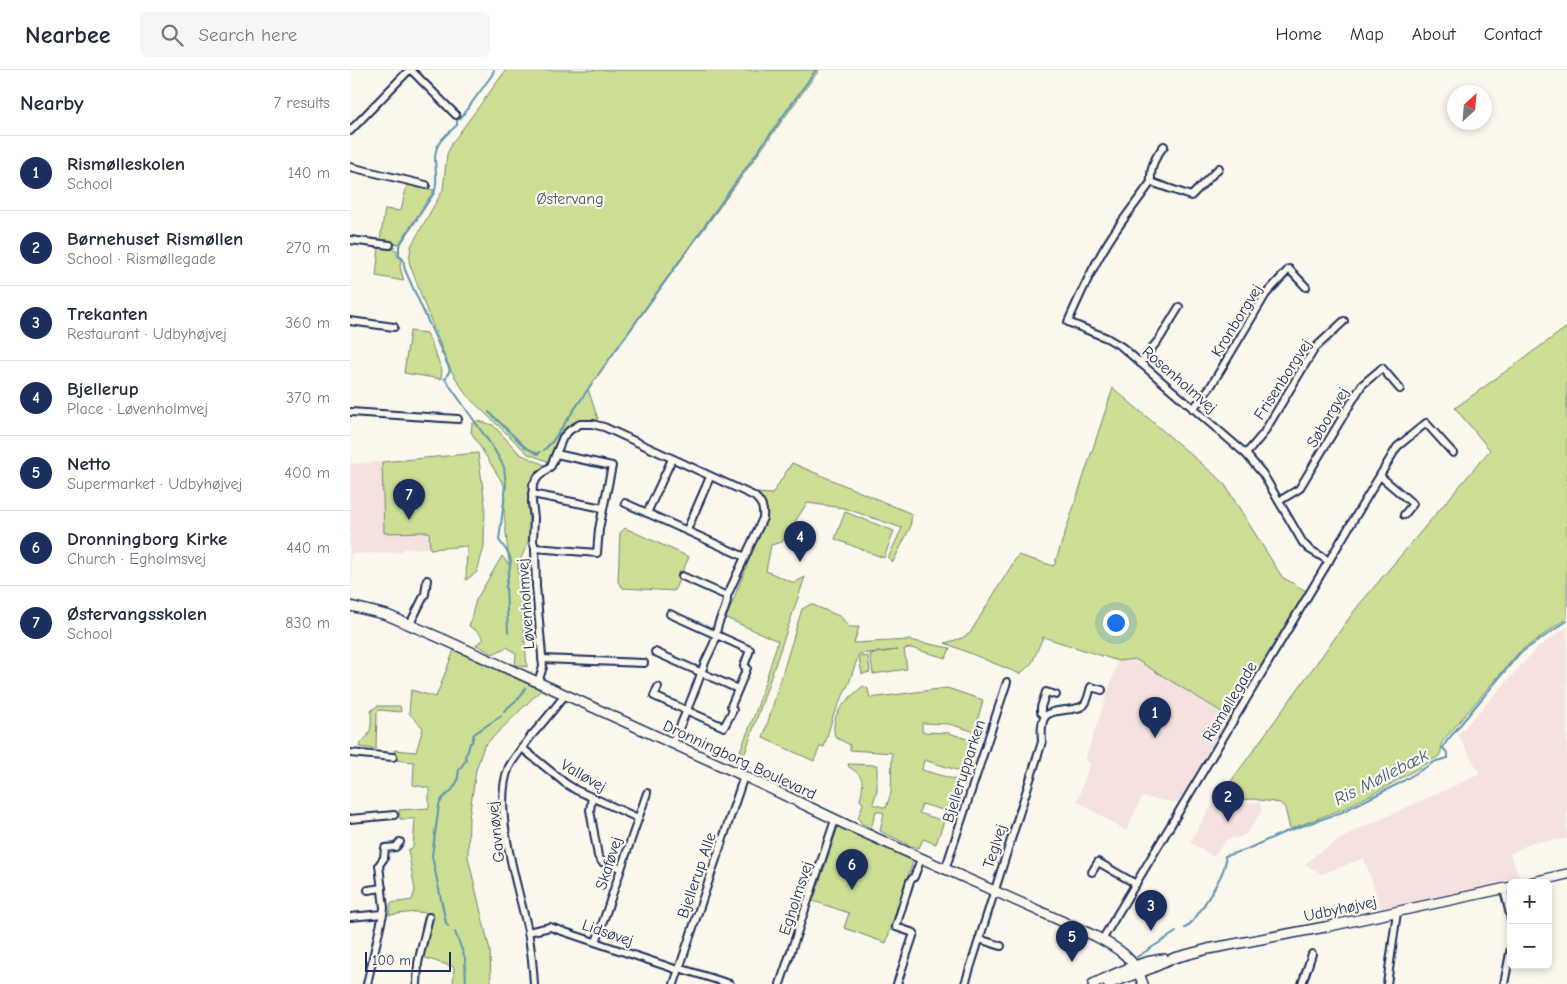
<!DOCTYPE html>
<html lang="en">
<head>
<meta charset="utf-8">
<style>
  :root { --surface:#fff; --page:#f6f6f7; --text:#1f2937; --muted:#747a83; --line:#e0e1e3; --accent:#1b2f5e }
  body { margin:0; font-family:"Comic Neue",sans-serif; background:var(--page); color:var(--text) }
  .controls { position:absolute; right:15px; bottom:15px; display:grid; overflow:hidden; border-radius:8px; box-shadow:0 2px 8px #0003 }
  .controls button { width:45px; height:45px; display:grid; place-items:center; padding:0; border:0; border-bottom:1px solid var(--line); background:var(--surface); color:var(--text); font:25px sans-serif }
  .compass { position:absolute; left:1097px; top:15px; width:45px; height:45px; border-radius:50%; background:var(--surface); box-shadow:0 2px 8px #0003; rotate:26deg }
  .scale { position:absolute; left:15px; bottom:12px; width:86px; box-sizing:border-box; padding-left:5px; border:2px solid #1b2f5e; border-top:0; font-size:14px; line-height:18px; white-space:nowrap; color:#1b2f5e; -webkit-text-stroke:4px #fbf7ec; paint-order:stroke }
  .you { position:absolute; left:765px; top:552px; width:18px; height:18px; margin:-12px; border:4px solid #fff; border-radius:50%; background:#1a73e8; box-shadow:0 0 0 8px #1a73e833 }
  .badge { display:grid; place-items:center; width:32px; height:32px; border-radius:50%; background:var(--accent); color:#fff; font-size:16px; font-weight:700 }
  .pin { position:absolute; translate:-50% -41px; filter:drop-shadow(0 1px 2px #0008) }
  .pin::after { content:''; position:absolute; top:26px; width:18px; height:15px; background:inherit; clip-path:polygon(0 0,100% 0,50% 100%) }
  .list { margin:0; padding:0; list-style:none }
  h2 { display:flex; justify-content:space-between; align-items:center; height:65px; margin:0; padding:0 20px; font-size:21px }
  h2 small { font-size:16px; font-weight:400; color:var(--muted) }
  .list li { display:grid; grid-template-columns:32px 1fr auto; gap:15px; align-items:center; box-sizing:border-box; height:75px; padding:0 20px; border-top:1px solid var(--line) }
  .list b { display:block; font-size:19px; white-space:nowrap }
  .list p { margin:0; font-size:16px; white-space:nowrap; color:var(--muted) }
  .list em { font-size:16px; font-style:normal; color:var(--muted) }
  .icon { flex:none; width:28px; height:28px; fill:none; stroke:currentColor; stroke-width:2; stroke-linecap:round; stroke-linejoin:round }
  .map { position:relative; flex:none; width:1217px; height:914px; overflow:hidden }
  header { display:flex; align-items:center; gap:30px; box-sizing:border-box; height:70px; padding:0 25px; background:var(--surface); border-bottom:1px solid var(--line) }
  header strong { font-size:24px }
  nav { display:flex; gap:28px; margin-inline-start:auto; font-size:18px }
  .search { width:350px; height:45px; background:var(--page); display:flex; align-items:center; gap:12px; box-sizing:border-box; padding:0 18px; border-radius:8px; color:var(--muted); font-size:19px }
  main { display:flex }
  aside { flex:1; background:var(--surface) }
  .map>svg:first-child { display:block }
  .built { fill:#f5e1e0 }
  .green { fill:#cbde93; stroke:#738678 }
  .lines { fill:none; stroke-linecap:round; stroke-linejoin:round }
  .stream { stroke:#5e95b1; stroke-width:2 }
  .minor-casing { stroke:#1b2f5e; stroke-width:10 }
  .tertiary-casing { stroke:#1b2f5e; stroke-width:12 }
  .minor { stroke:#fbf7ec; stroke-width:6 }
  .tertiary { stroke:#fbf7ec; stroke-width:9 }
  .labels { text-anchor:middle; stroke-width:4.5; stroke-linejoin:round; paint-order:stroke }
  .park-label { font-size:16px; fill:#475b6b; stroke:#fbf7ec }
  .street-label { font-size:16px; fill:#1b2f5e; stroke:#fbf7ec }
  .water-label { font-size:18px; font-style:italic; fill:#375a81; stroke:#fbf7ec }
</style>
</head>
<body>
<header>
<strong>Nearbee</strong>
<div class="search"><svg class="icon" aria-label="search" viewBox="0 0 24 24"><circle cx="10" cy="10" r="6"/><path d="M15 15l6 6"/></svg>Search here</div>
<nav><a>Home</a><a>Map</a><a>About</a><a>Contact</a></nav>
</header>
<main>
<aside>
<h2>Nearby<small>7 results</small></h2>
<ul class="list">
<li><span class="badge">1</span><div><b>Rismølleskolen</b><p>School</p></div><em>140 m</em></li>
<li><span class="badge">2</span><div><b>Børnehuset Rismøllen</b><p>School · Rismøllegade</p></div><em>270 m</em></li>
<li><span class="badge">3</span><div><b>Trekanten</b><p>Restaurant · Udbyhøjvej</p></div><em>360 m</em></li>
<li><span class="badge">4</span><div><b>Bjellerup</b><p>Place · Løvenholmvej</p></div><em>370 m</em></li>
<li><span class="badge">5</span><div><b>Netto</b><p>Supermarket · Udbyhøjvej</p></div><em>400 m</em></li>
<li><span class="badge">6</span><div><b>Dronningborg Kirke</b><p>Church · Egholmsvej</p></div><em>440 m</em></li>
<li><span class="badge">7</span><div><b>Østervangsskolen</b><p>School</p></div><em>830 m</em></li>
</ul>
</aside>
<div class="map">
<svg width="1217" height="914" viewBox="0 0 1217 914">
  <rect width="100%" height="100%" fill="#fbf7ec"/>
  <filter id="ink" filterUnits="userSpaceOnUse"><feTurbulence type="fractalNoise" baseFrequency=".02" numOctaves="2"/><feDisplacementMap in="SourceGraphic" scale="10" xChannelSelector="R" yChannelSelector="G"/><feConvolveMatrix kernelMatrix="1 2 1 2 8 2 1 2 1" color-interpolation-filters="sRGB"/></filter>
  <g filter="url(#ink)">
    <!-- built -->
    <g class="built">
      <polygon points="115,384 117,476 54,479 51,482 1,484 1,529 0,529 0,394 67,389"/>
      <polygon points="1217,557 1217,769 1183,772 1160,784 1170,808 1031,838 1014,788 972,804 955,794 968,783 1003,762 1130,704 1108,665 1187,578"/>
      <polygon points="785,589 880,647 828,733 792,727 776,761 727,731 740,693 735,690 768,591"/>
      <polygon points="864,731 888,733 910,732 912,741 897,763 890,767 877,769 863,787 840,772"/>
    </g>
    <!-- green -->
    <g class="green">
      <path d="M156,0H469L238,319L248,349C212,352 211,360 200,392L178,384L117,326L100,299L75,236L59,192L61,176L93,120L97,84L102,73Z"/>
      <polygon points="57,114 84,120 49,174 30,170 35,139 51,141"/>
      <polygon points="29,178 47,180 47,186 51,188 50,197 54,211 26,206"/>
      <polygon points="1217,257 1217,548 1169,582 1092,672 1091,682 1089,686 1036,717 995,738 940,759 935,738 930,733 903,729 889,730 871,725 1008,536 1140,380 1105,338"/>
      <polygon points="60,261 77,263 92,300 91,309 54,303"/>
      <polygon points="763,318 873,412 932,507 956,521 880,647 785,589 768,591 693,567 682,593 670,604 595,573 612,568 620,563 668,485 704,496"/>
      <polygon points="128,351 143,355 170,384 197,396 181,412 178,434 180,468 168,495 177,597 165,595 166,584 157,577 143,584 126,575 134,569 128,562 119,556 126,530 152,486 159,495 154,442 154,415 121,362 122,354"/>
      <polygon points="128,383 135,434 134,477 127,502 116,510 117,476 80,479 79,462 34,463 32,392"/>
      <path d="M442,393L562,444L560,458L543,492L538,488L552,458L494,438L457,433L432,472L421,475L416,501L444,513L455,507L395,683L390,681L406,641L428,571L376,548L416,447C415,436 414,431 405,423L422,424Z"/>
      <polygon points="495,442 544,461 534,488 485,469"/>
      <polygon points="275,458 339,487 324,521 273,518 268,512 270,463"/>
      <polygon points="461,534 491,547 499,557 509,557 504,573 559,570 600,578 596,588 561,578 554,579 557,599 523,604 520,584 547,580 509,584 499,613 483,646 474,677 470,676 464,691 413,668 452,539"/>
      <polygon points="104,580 191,620 134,676 126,700 119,748 118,787 140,881 141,914 103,914 104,897 72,887 81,843 65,842 39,845 41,833 62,830 65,820 58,780 63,777 65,749 50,749 49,740 79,738 79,718 63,715 64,692 44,690 44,680 66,682 73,658 59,643 61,620 86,627"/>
      <polygon points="518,586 520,602 512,604 509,587"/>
      <path d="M513,616L518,619L520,628L597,618L633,630L627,652L626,662L599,654L572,653V662L599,663L620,670L614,692L613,702L574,690L572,700L607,710L601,732L600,742L572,734L569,743L594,751L586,774L573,769L569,778L561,776L530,761L534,743L526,741L521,758L512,754L508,748L513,734L510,730C514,712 515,707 499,697L498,694L527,695V720L523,734L536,738L541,723L542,683L500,680V675L485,667C479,643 497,630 513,616Z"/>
      <path d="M27,636H50L51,642L30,640L27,642L26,679L9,677C11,670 17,669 19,663C22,657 21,648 21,641Z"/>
      <polygon points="488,757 563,791 536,873 494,858 499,843 463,831"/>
    </g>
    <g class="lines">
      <!-- stream -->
      <g class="stream">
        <path d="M144,0L142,5L110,49H107V55C101,61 94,66 90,72C79,87 91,107 84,123L49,176V186L53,189L55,200L100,300L95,309L144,379L154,397L156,415L149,470L159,484L161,491L156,516L158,562"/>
        <polyline points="248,305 466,0"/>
        <polyline points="139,342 175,377 188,384 190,382"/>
        <polyline points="194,380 202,372 243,312"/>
        <polyline points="154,641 170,627 175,618"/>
        <polyline points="98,856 96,853 82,786 89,735 92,729 102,720 107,712 109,700 116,690 115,686 118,681 120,673 122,672 124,664 151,646"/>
        <path d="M835,858C845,853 873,806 875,794C876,791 875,788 875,786L895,780L935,762L992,742L1048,714L1086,691L1098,688V684L1093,678L1096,672L1169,584L1217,551"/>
        <polyline points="105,862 115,888 116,914"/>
        <polyline points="787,887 826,862"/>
      </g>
      <defs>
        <g id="minor">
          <polyline points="61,0 106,45"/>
          <polyline points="0,61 59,0"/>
          <path d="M814,76C805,87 800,97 801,112C791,126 781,139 771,153C749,183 733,218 718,252L757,268L772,277L896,384L913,404L953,473L959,479L979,491"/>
          <polyline points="0,97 76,115"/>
          <polyline points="801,112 841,126 869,98"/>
          <polyline points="0,170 40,175"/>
          <polyline points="0,251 44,257"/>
          <polyline points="790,293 810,268 829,237"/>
          <polyline points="843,339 861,316 916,224 939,199 956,217"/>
          <polyline points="0,342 108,349"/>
          <polyline points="896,384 913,364 965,278 994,251"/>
          <polyline points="1030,406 1063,434 1054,445"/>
          <polyline points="182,424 253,438"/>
          <polyline points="929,431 949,419 1012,315 1032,298 1050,319"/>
          <polyline points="275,433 395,487"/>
          <polyline points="297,443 322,389"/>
          <polyline points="337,460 360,407"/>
          <polyline points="185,478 247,483 249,459 262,396 206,384"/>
          <polyline points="332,506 377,526"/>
          <polyline points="60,554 75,524 77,510"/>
          <polyline points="305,582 388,619"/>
          <polyline points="192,589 294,593"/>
          <path d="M188,612L193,597L186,516L185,478L183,471L184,448L182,432L183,415L188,407L201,396L213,367L220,360L230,354H242L254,357L404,426C412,433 414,438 413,448L377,526C378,539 369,547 367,559C366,561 367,564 366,567C364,576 357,586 354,595C345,622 334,648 322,674"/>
          <polyline points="308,617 304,626 374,657 383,640 381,636 397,598 394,596 400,580 320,544"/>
          <polyline points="695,646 691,642 691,637 696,622 706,625"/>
          <polyline points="172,678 215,713 226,720 288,748"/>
          <polyline points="0,683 43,687"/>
          <polyline points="242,727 240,740 248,786 252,792 271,798"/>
          <polyline points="0,749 44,745"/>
          <polyline points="595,800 657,612"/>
          <polyline points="742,802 748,792 786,814"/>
          <polyline points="1154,819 1161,849"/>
          <polyline points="18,820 32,818"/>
          <polyline points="0,847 33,844 34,838 29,795 34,788 35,778 46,777 50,772"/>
          <polyline points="178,862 200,857 328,900"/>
          <polyline points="629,869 651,876"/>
          <polyline points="752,870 1047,377 1076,353 1103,383"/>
          <polyline points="246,872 297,723"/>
          <polyline points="329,898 380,914"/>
          <polyline points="17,914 33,844"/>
          <polyline points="67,914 68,893 79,847"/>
          <path d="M184,914C183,896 181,879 178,861C169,819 141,738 159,697C165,686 174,676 181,666C193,653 204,639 215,625"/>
          <polyline points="324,914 394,706"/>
          <polyline points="430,914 485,750"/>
          <polyline points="547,914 564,863 546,857 560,811 564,807 571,789"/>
          <path d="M615,914L692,672C690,642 695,642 723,639C727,638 731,638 734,635C738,631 739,623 741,617L752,620"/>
          <polyline points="952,914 962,884"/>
          <polyline points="1037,914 1047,842"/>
          <polyline points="1154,914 1161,878"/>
        </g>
        <g id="tertiary">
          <path d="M0,536L37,545L95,570L394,706L497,755L745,866C768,878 785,888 793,914"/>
          <polyline points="1179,813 1217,804"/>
          <path d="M743,914C765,904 790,891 814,889"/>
          <polyline points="758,914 802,898 824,888 858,879 975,857 1161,817"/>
        </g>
      </defs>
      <!-- minor casing -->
      <use href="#minor" class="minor-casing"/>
      <!-- tertiary casing -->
      <use href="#tertiary" class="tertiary-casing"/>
      <!-- minor -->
      <use href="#minor" class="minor"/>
      <!-- tertiary -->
      <use href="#tertiary" class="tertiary"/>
    </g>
  </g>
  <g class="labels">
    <!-- park labels -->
    <g class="park-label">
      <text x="220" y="134">Østervang</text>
    </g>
    <!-- street labels -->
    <g class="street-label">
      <text transform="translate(886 250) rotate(-58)" y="6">Kronborgvej</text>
      <text transform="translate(830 309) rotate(41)" y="6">Rosenholmvej</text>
      <text transform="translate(932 309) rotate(-57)" y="6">Frisenborgvej</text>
      <text transform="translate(977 347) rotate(-59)" y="6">Søborgvej</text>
      <text transform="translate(175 534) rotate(-94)" y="6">Løvenholmvej</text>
      <text transform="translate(879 631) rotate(-59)" y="6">Rismøllegade</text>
      <text transform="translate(390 689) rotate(25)" y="6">Dronningborg Boulevard</text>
      <text transform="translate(613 701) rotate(-72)" y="6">Bjellerupparken</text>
      <text transform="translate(234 705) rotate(30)" y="6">Valløvej</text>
      <text transform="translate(145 762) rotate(-96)" y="6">Gavnøvej</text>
      <text transform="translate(644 776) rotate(-72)" y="6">Teglvej</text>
      <text transform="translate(258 793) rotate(-72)" y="6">Skaføvej</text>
      <text transform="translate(346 805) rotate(-71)" y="6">Bjellerup Alle</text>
      <text transform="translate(445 828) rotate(-72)" y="6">Egholmsvej</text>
      <text transform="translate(990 838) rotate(-12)" y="6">Udbyhøjvej</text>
      <text transform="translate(258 862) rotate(19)" y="6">Lidsøvej</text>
    </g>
    <!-- water labels -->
    <g class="water-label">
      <text transform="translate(1031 707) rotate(-27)" y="6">Ris Møllebæk</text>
    </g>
  </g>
</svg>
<div class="controls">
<button>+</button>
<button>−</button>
</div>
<svg class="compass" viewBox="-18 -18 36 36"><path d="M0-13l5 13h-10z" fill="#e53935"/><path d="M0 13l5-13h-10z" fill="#747a83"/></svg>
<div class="scale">100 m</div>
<div class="you"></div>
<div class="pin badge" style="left:805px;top:668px">1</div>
<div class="pin badge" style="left:878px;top:752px">2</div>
<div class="pin badge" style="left:801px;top:861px">3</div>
<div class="pin badge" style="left:450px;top:492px">4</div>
<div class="pin badge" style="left:722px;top:892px">5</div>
<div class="pin badge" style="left:502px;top:820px">6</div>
<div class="pin badge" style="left:59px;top:450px">7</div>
</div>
</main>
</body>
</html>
